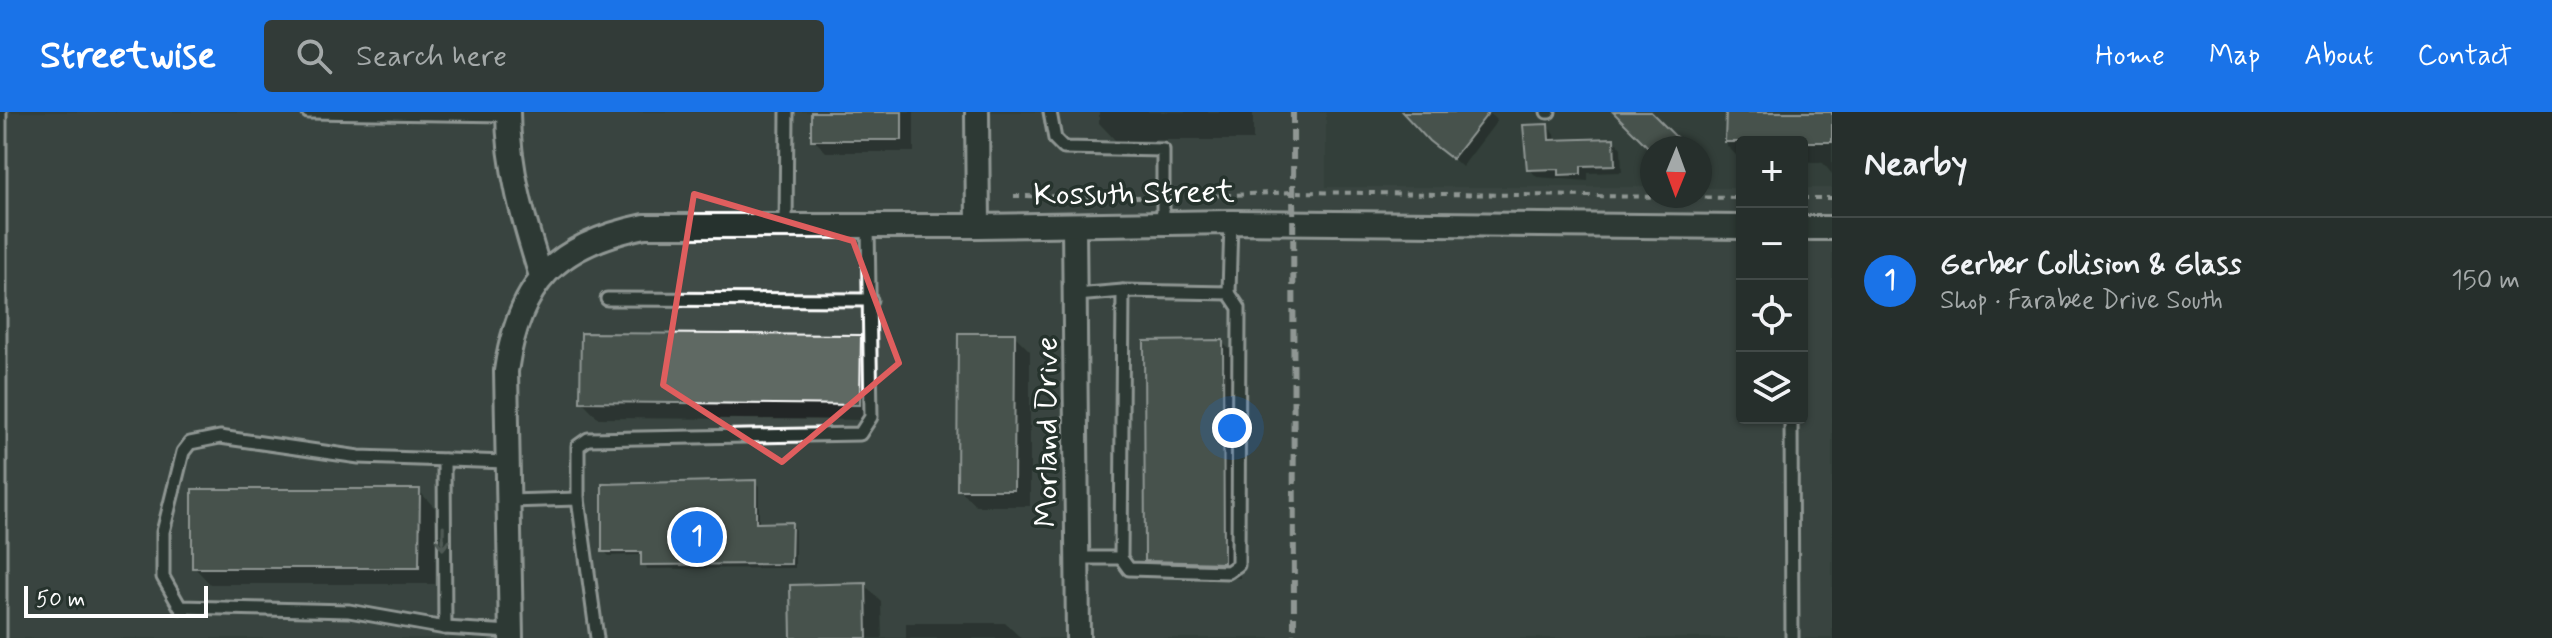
<!DOCTYPE html>
<html lang="en">
<head>
<meta charset="utf-8">
<style>
  :root { --surface:#262f2c; --page:#323b38; --text:#f1f3f6; --muted:#a4a9a9; --line:#424a48; --accent:#1a73e8 }
  body { margin:0; font-family:Mynerve,sans-serif; background:var(--page); color:var(--text) }
  .controls { position:absolute; right:24px; top:24px; display:grid; overflow:hidden; border-radius:8px; box-shadow:0 2px 6px #0004 }
  .controls button { width:72px; height:72px; display:grid; place-items:center; padding:0; border:0; border-bottom:2px solid var(--line); background:var(--surface); color:var(--text); font:40px sans-serif }
  .compass { position:absolute; left:1640px; top:24px; width:72px; height:72px; border-radius:50%; background:var(--surface); box-shadow:0 2px 6px #0004; rotate:181deg }
  .scale { position:absolute; left:24px; bottom:20px; width:184px; box-sizing:border-box; padding-left:8px; border:4px solid #fff; border-top:0; font-size:22px; line-height:28px; white-space:nowrap; color:#fff; -webkit-text-stroke:6px #26332d; paint-order:stroke }
  .you { position:absolute; left:1232px; top:316px; width:28px; height:28px; margin:-20px; border:6px solid #fff; border-radius:50%; background:#1a73e8; box-shadow:0 0 0 12px #1a73e833 }
  .badge { display:grid; place-items:center; width:52px; height:52px; border-radius:50%; background:var(--accent); color:#fff; font-size:26px; font-weight:700 }
  .pin { position:absolute; translate:-50% -50%; border:4px solid #fff; box-shadow:0 2px 8px #0006 }
  .list { margin:0; padding:0; list-style:none }
  h2 { display:flex; justify-content:space-between; align-items:center; height:104px; margin:0; padding:0 32px; font-size:34px }
  h2 small { font-size:26px; font-weight:400; color:var(--muted) }
  .list li { display:grid; grid-template-columns:52px 1fr auto; gap:24px; align-items:center; box-sizing:border-box; height:128px; padding:0 32px; border-top:2px solid var(--line) }
  .list b { display:block; font-size:30px; white-space:nowrap }
  .list p { margin:0; font-size:26px; white-space:nowrap; color:var(--muted) }
  .list em { font-size:26px; font-style:normal; color:var(--muted) }
  .icon { flex:none; width:44px; height:44px; fill:none; stroke:currentColor; stroke-width:2; stroke-linecap:round; stroke-linejoin:round }
  .map { position:relative; flex:none; width:1832px; height:526px; overflow:hidden }
  header { display:flex; align-items:center; gap:48px; box-sizing:border-box; height:112px; padding:0 40px; background:var(--accent); color:#fff }
  header strong { font-size:38px }
  nav { display:flex; gap:44px; margin-inline-start:auto; font-size:28px }
  .search { width:560px; height:72px; background:var(--page); display:flex; align-items:center; gap:20px; box-sizing:border-box; padding:0 28px; border-radius:8px; color:var(--muted); font-size:30px }
  main { display:flex }
  aside { flex:1; background:var(--surface) }
  .map>svg:first-child { display:block }
  .built { fill:#404c47 }
  .shadow { fill:#0007 }
  .building { fill:#5f6964; stroke:#fff; stroke-width:2 }
  .lines { fill:none; stroke-linecap:round; stroke-linejoin:round }
  .service-casing { stroke:#fff; stroke-width:17 }
  .minor-casing { stroke:#fff; stroke-width:28 }
  .path { stroke:#fff; stroke-width:4; stroke-dasharray:6 6; stroke-linecap:butt }
  .service { stroke:#26332d; stroke-width:11 }
  .minor { stroke:#26332d; stroke-width:22 }
  .rail { stroke:#fff; stroke-width:6; stroke-dasharray:12 6; stroke-linecap:butt }
  .oneway { stroke:#727a76 }
  .marked { fill:none; stroke:#e05e5e; stroke-width:6; stroke-linejoin:round }
  .labels { text-anchor:middle; stroke-width:7; stroke-linejoin:round; paint-order:stroke }
  .street-label { font-size:32px; fill:#fff; stroke:#26332d }
</style>
</head>
<body>
<header>
<strong>Streetwise</strong>
<div class="search"><svg class="icon" aria-label="search" viewBox="0 0 24 24"><circle cx="10" cy="10" r="6"/><path d="M15 15l6 6"/></svg>Search here</div>
<nav><a>Home</a><a>Map</a><a>About</a><a>Contact</a></nav>
</header>
<main>
<div class="map">
<svg width="1832" height="526" viewBox="0 0 1832 526">
  <rect width="100%" height="100%" fill="#333f3a"/>
  <filter id="ink" filterUnits="userSpaceOnUse"><feTurbulence type="fractalNoise" baseFrequency=".0125" numOctaves="2"/><feDisplacementMap in="SourceGraphic" scale="16" xChannelSelector="R" yChannelSelector="G"/><feConvolveMatrix kernelMatrix="1 2 1 2 8 2 1 2 1" color-interpolation-filters="sRGB"/></filter>
  <g filter="url(#ink)">
    <!-- built -->
    <polygon class="built" points="0,0 1326,0 1326,75 1652,75 1652,84 1700,84 1700,76 1742,76 1742,306 1802,306 1802,76 1832,76 1832,526 0,526"/>
    <!-- shadow -->
    <g class="shadow">
      <polygon points="813,0 914,0 914,40 826,40 813,27"/>
      <polygon points="1099,0 1253,0 1253,28 1115,28 1099,11"/>
      <polygon points="1404,0 1488,0 1497,9 1462,55"/>
      <polygon points="1728,0 1832,0 1832,62 1823,51 1802,49 1802,30 1742,30 1742,44 1736,43 1727,34"/>
      <polygon points="1547,14 1555,22 1556,30 1614,28 1621,36 1622,60 1588,61 1588,69 1537,65 1529,57"/>
      <polygon points="1014,223 1030,239 1030,394 976,394 959,377"/>
      <polygon points="860,225 876,241 876,308 598,306 582,289"/>
      <polygon points="1222,230 1239,247 1240,466 1163,465 1147,448"/>
      <polygon points="755,370 759,374 759,413 791,412 795,416 795,456 647,457 643,443 609,444 604,439"/>
      <polygon points="419,379 435,396 435,472 210,472 194,455"/>
      <polygon points="865,473 881,489 882,526 793,526"/>
      <polygon points="906,511 1005,511 1021,526 906,526"/>
    </g>
    <!-- building -->
    <g class="building">
      <rect x="811" y="0" width="91" height="28"/>
      <polygon points="1402,0 1489,0 1452,47 1429,29"/>
      <polygon points="1613,0 1651,0 1687,36 1649,36"/>
      <polygon points="1726,0 1832,0 1832,30 1725,30"/>
      <polygon points="1548,12 1549,28 1614,26 1615,53 1581,54 1581,62 1559,63 1559,57 1527,58 1523,13"/>
      <polygon points="581,221 861,223 860,293 580,290"/>
      <polygon points="958,221 1015,221 1014,378 957,378"/>
      <polygon points="1223,228 1224,451 1145,449 1144,229"/>
      <polygon points="756,368 756,411 792,410 791,452 641,453 641,440 602,440 602,372"/>
      <polygon points="192,377 420,377 419,456 192,456"/>
      <polygon points="866,471 867,526 791,526 790,473"/>
    </g>
    <g class="lines">
      <defs>
        <g id="service">
          <polyline points="0,0 0,526"/>
          <polyline points="308,0 508,3"/>
          <polyline points="1050,0 1055,27 1064,36 1163,38 1163,111"/>
          <polyline points="1547,0 1549,0"/>
          <polyline points="786,114 787,0"/>
          <polyline points="1123,179 1121,446 1129,457 1228,460 1238,453 1239,196 1229,181"/>
          <polyline points="1076,183 1123,179 1229,181 1231,110"/>
          <polyline points="607,187 871,188"/>
          <polyline points="1791,306 1792,526"/>
          <polyline points="444,348 445,516"/>
          <polyline points="507,350 359,345 220,325 190,331 183,340 163,420 163,465 180,495 349,499 445,516 511,520"/>
          <polyline points="578,387 578,334 588,327 860,322 871,305 868,114"/>
          <polyline points="508,389 578,387 597,526"/>
          <polyline points="1078,446 1121,446"/>
        </g>
        <g id="minor">
          <path d="M508,0C508,57 524,109 541,164"/>
          <polyline points="977,0 978,114"/>
          <polyline points="1074,113 1078,526"/>
          <polyline points="1802,116 1832,116"/>
          <path d="M511,526L506,259C519,170 557,132 645,114H978L1231,110L1742,115"/>
        </g>
      </defs>
      <!-- service casing -->
      <use href="#service" class="service-casing"/>
      <!-- minor casing -->
      <use href="#minor" class="minor-casing"/>
      <!-- path -->
      <g class="path">
        <polyline points="1014,84 1148,85"/>
        <polyline points="1189,85 1293,80 1742,86"/>
        <polyline points="1802,86 1832,86"/>
      </g>
      <!-- service -->
      <use href="#service" class="service"/>
      <!-- minor -->
      <use href="#minor" class="minor"/>
      <!-- rail -->
      <polyline class="rail" points="1293,0 1294,526"/>
    </g>
    <!-- one-way arrows -->
    <defs><path id="oneway-shaft" d="M-6 0H5M1.5-3L5.5 0L1.5 3" fill="none" stroke-width="1.6" stroke-linecap="round" stroke-linejoin="round" transform="scale(2)"/></defs>
    <use class="oneway" href="#oneway-shaft" transform="translate(443 426) rotate(91)"/>
  </g>
  <!-- marked area -->
  <path d="M0 0H1832V526H0ZM694,82L853,129L899,251L782,350L663,273Z" fill="#333f3a" fill-opacity=".55" fill-rule="evenodd"/>
  <path class="marked" d="M694,82L853,129L899,251L782,350L663,273Z"/>
  <g class="labels">
    <!-- street labels -->
    <g class="street-label">
      <text transform="translate(1134 80) rotate(-1)" y="11">Kossuth Street</text>
      <text transform="translate(1045 320) rotate(-90)" y="11">Morland Drive</text>
    </g>
  </g>
</svg>
<div class="controls">
<button>+</button>
<button>−</button>
<button><svg class="icon" aria-label="locate" viewBox="0 0 24 24"><circle cx="12" cy="12" r="6"/><path d="M12 2v4M12 18v4M2 12h4M18 12h4"/></svg></button>
<button><svg class="icon" aria-label="layers" viewBox="0 0 24 24"><path d="M12 4l9 5-9 5-9-5zM3 14l9 5 9-5"/></svg></button>
</div>
<svg class="compass" viewBox="-18 -18 36 36"><path d="M0-13l5 13h-10z" fill="#e53935"/><path d="M0 13l5-13h-10z" fill="#a4a9a9"/></svg>
<div class="scale">50 m</div>
<div class="you"></div>
<div class="pin badge" style="left:697px;top:425px">1</div>
</div>
<aside>
<h2>Nearby<small></small></h2>
<ul class="list">
<li><span class="badge">1</span><div><b>Gerber Collision &amp; Glass</b><p>Shop · Farabee Drive South</p></div><em>150 m</em></li>
</ul>
</aside>
</main>
</body>
</html>
